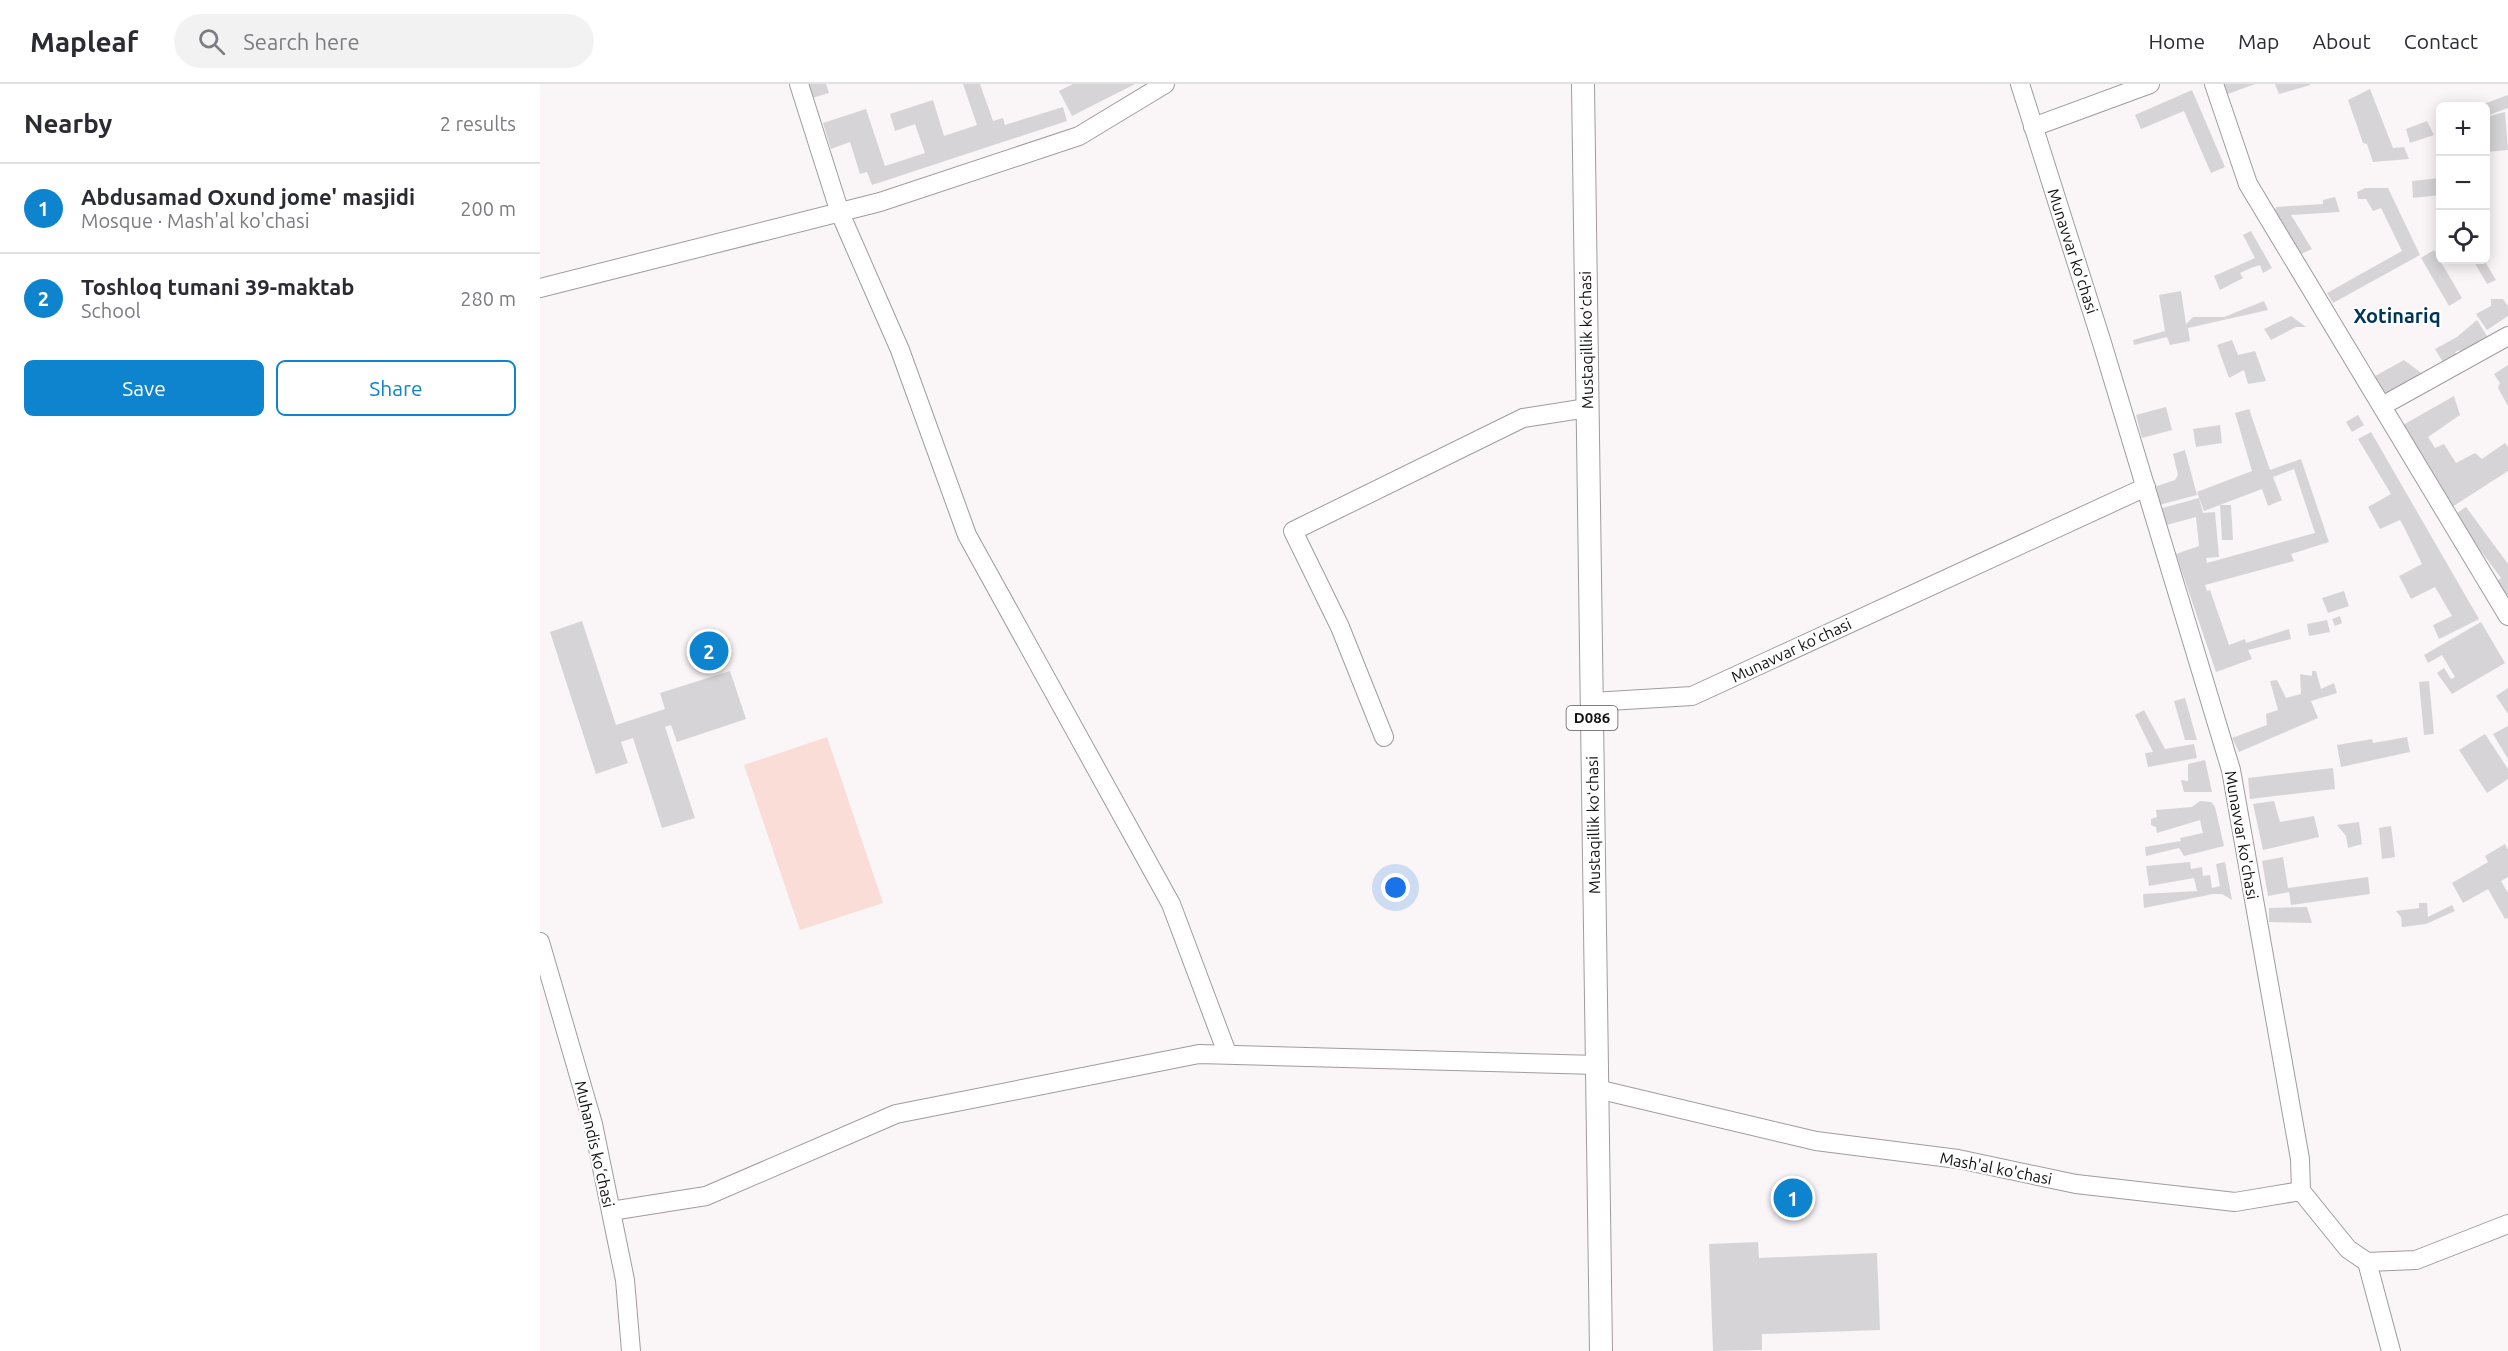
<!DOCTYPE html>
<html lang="en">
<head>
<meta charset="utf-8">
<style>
  :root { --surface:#fff; --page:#f2f2f3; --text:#2b2b33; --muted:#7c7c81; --line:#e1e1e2; --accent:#0d84cd }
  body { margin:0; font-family:Ubuntu,sans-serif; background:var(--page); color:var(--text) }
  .controls { position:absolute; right:18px; top:18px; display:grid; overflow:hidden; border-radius:9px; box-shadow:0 3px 15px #0003 }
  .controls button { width:54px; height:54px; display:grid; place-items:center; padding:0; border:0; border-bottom:2px solid var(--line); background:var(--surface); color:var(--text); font:30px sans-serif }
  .you { position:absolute; left:856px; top:804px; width:21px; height:21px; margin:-15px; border:4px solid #fff; border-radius:50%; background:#1a73e8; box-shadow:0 0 0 9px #1a73e833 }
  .badge { display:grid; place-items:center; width:39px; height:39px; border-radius:50%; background:var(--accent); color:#fff; font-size:20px; font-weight:700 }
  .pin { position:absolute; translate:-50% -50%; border:3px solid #fff; box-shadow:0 2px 6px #0006 }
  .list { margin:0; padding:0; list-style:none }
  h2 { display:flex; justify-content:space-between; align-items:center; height:78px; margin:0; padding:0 24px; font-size:26px }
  h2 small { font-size:20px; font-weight:400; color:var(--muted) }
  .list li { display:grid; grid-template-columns:39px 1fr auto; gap:18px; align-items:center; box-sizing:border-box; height:90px; padding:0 24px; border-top:2px solid var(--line) }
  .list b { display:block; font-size:22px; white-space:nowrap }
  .list p { margin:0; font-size:20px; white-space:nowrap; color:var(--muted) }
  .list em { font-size:20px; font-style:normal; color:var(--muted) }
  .actions { display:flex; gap:12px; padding:18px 24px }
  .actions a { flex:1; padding:14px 0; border:2px solid var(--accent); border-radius:9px; text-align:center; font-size:21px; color:var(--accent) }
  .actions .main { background:var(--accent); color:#fff }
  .icon { flex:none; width:33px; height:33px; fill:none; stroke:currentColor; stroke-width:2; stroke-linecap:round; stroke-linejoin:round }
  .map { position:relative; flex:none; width:1968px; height:1267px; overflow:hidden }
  header { display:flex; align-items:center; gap:36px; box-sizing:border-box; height:84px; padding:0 30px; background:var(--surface); border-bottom:2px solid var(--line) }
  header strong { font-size:28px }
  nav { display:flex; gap:33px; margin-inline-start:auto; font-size:21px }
  .search { width:420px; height:54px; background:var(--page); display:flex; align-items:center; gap:15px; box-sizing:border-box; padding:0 21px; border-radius:33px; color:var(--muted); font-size:22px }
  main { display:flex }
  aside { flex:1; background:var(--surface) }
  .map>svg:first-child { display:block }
  .pitch { fill:#faddd7 }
  .building { fill:#d7d4d7 }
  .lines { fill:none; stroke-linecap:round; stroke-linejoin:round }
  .minor-casing { stroke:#a09c9e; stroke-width:20 }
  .major-casing { stroke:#a09c9e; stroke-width:24 }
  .minor { stroke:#fff; stroke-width:18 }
  .major { stroke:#fff; stroke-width:22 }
  .labels { text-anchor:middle; stroke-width:4.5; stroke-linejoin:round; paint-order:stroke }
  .shield { fill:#fff; stroke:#5a5859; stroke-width:1.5 }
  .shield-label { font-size:15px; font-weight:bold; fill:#131112 }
  .street-label { font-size:16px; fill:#131112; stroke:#fff }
  .quarter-label { font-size:20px; font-weight:bold; fill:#003557; stroke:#fff }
</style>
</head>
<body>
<header>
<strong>Mapleaf</strong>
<div class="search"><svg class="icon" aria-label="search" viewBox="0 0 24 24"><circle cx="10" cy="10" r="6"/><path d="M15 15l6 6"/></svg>Search here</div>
<nav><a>Home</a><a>Map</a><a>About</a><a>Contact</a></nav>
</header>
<main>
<aside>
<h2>Nearby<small>2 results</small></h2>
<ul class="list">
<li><span class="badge">1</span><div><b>Abdusamad Oxund jome' masjidi</b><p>Mosque · Mash'al ko'chasi</p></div><em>200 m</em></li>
<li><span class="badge">2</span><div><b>Toshloq tumani 39-maktab</b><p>School</p></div><em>280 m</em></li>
</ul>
<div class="actions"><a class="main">Save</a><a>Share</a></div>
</aside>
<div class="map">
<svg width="1968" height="1267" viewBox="0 0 1968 1267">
  <rect width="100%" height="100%" fill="#faf5f7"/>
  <!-- pitch -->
  <polygon class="pitch" points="287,653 343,819 260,846 204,681"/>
  <!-- building -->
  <g class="building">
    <polygon points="267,0 286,0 289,9 272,14"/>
    <polygon points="423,0 440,0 453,37 463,34 465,41 523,23 527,37 332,101 327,88 320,90 310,58 291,65 283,39 326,25 345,82 385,69 375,40 355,47 350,30 393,16 404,52 437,41"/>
    <polygon points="533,0 595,0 532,32 519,7"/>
    <polygon points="1683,0 1715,0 1685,11"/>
    <polygon points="1735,0 1770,0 1770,1 1739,10"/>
    <polygon points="1830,5 1853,64 1864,63 1869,75 1833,78 1827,60 1823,59 1808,16"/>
    <polygon points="1652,6 1685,83 1671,89 1644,27 1601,45 1595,31"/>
    <polygon points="1968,11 1968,24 1946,32 1946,22 1938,22"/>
    <polygon points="1965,28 1968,66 1946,68 1946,33"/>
    <polygon points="1887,37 1894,51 1870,59 1866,45"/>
    <polygon points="1900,94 1900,111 1873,114 1872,97"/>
    <polygon points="1825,104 1848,104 1880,171 1793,219 1787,209 1862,167 1841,124 1833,127 1826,115 1818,115 1817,108"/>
    <polygon points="1795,113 1800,128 1751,131 1772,165 1759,171 1735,127 1736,123 1783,120 1783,116"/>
    <polygon points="1711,147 1732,184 1723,189 1720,181 1711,184 1700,189 1703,194 1680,206 1674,192 1715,174 1703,151"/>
    <polygon points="1894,166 1922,214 1909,222 1881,174"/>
    <polygon points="1933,176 1944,176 1956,196 1947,200"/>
    <polygon points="1641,207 1646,240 1653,233 1684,233 1724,217 1728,226 1648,244 1650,257 1630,261 1627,253 1594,261 1593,256 1625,247 1619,211"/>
    <polygon points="1951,215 1963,215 1968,222 1968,232 1947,246 1936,230 1951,222"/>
    <polygon points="1751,232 1766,243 1756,243 1731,256 1724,245"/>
    <polygon points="1937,236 1950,257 1923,273 1919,266 1915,268 1919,275 1906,283 1895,265 1917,253"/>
    <polygon points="1692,256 1698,271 1715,267 1726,297 1708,300 1704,286 1689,294 1677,261"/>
    <polygon points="1864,276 1884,291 1846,314 1835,292"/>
    <polygon points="1968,281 1968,322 1958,304 1960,299 1954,290"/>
    <polygon points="1914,312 1920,331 1888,353 1895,364 1904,360 1916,379 1935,369 1942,375 1965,359 1968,363 1968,387 1912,423 1863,341"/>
    <polygon points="1626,323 1632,346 1602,354 1596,331"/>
    <polygon points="1709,325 1730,386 1761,375 1789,458 1751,470 1754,477 1665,501 1667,507 1670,506 1689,561 1705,555 1706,559 1749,545 1751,555 1708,566 1712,575 1676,588 1636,470 1659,462 1656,433 1623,442 1619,425 1659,414 1663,429 1675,428 1679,473 1666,474 1667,479 1775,449 1754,385 1733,393 1742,416 1728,422 1722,405 1664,427 1657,408 1712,387 1695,329"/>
    <polygon points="1818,331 1824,341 1812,348 1806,338"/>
    <polygon points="1680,341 1682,359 1656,363 1653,345"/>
    <polygon points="1831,348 1939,535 1899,555 1893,541 1912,532 1895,503 1871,515 1859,492 1882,480 1864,443 1860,436 1840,445 1828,423 1851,410 1818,355"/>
    <polygon points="1645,366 1657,411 1615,422 1611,404 1635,396 1638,391 1633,370"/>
    <polygon points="1680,421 1691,421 1693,456 1682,456"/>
    <polygon points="1926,423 1968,480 1968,512 1957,497 1961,494 1914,431"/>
    <polygon points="1804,507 1809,522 1788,529 1782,514"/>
    <polygon points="1800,532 1802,539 1795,542 1792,535"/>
    <polygon points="1787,536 1790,548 1769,552 1767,540"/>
    <polygon points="42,537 76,641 125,625 120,609 190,587 206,635 137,658 131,641 125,643 155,734 122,744 93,654 81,658 88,679 56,690 10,548"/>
    <polygon points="1941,538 1965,579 1912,610 1897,589 1904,584 1911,595 1915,593 1902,571 1888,579 1884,571"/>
    <polygon points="1772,587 1776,587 1781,605 1794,599 1797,609 1771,617 1778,634 1699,668 1692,654 1727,641 1726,630 1738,626 1730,597 1737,596 1746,614 1761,610 1760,590 1772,592"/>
    <polygon points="1889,597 1894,650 1884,651 1879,598"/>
    <polygon points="1968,604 1968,630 1956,612"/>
    <polygon points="1645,614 1657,656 1645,656 1634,617"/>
    <polygon points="1604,626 1625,665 1654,660 1657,674 1608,683 1605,669 1613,668 1595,631"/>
    <polygon points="1968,642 1968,675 1953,650"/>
    <polygon points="1945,650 1968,685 1968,695 1947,709 1919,666"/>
    <polygon points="1867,653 1870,668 1801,683 1797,661 1832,655 1833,659"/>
    <polygon points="1665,676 1672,708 1644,708 1641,696 1648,697 1648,680"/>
    <polygon points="1793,684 1795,705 1710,715 1708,694"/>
    <polygon points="1660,717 1671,718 1675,723 1684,762 1644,772 1639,764 1606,772 1605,763 1641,757 1640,754 1663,749 1660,736 1617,749 1616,743 1611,741 1611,735 1617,733 1616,726 1652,723"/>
    <polygon points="1734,717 1740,738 1774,732 1779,753 1723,766 1713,720"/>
    <polygon points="1819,738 1822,760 1808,764 1806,752 1797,741"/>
    <polygon points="1851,742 1855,773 1842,775 1839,744"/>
    <polygon points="1965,760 1968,766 1968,793 1961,797 1968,809 1968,834 1965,835 1948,805 1923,819 1912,799 1948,778 1945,772"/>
    <polygon points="1743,773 1748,804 1828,793 1830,810 1751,821 1749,808 1728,812 1722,777"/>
    <polygon points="1650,778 1651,785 1662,783 1663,792 1670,791 1672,804 1680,802 1676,780 1685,778 1692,816 1682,810 1673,810 1604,824 1603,810 1657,807 1654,794 1609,802 1606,782"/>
    <polygon points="1879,819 1887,819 1888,833 1912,821 1915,827 1886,840 1862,843 1861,833 1856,827 1879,824"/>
    <polygon points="1767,823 1772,839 1729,838 1729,824"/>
    <polygon points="1218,1158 1219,1174 1337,1169 1340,1246 1222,1250 1222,1266 1173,1267 1169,1160"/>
  </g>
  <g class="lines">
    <defs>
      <g id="minor">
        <polyline points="259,0 300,129 360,266 427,451 631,820 687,969"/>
        <polyline points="1480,0 1562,259 1691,686 1760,1075 1761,1107"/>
        <polyline points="1674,0 1708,100 1968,532"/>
        <polyline points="1493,43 1610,0"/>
        <polyline points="0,204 340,118 539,52 625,0"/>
        <polyline points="1842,322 1968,252"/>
        <polyline points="1052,618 1152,612 1606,403"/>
        <polyline points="844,653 800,543 753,447 983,334 1047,324"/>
        <polyline points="0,858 53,1040 85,1196 91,1267"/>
        <polyline points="1057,1005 1276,1057 1418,1075 1536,1100 1695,1118 1761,1107 1808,1165 1827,1178 1876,1176 1968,1140"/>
        <polyline points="71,1127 166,1112 356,1030 659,970 1057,981"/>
        <polyline points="1827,1178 1851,1267"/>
      </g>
      <polyline id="major" points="1043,0 1061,1267"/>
    </defs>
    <!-- minor casing -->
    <use href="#minor" class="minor-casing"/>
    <!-- major casing -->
    <use href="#major" class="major-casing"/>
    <!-- minor -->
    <use href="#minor" class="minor"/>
    <!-- major -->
    <use href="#major" class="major"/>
  </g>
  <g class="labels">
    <!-- shield labels -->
    <rect class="shield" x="1026.5" y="622" width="51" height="24" rx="4.5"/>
    <g class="shield-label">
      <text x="1052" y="639">D086</text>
    </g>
    <!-- street labels -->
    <g class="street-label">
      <text transform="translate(1533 167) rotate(72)" y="6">Munavvar ko'chasi</text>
      <text transform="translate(1046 256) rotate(-91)" y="6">Mustaqillik koʻchasi</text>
      <text transform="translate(1251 566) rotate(-25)" y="6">Munavvar ko'chasi</text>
      <text transform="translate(1053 741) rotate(-91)" y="6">Mustaqillik koʻchasi</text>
      <text transform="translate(1702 751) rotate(80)" y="6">Munavvar ko'chasi</text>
      <text transform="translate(55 1060) rotate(77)" y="6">Muhandis ko‘chasi</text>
      <text transform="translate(1456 1084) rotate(11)" y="6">Mash'al ko'chasi</text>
    </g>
    <!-- quarter labels -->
    <g class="quarter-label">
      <text x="1857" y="239">Xotinariq</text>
    </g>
  </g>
</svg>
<div class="controls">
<button>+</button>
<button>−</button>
<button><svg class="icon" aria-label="locate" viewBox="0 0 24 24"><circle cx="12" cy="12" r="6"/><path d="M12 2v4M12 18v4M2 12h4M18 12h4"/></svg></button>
</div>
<div class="you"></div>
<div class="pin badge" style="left:1253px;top:1114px">1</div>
<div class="pin badge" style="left:169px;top:567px">2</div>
</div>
</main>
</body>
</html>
